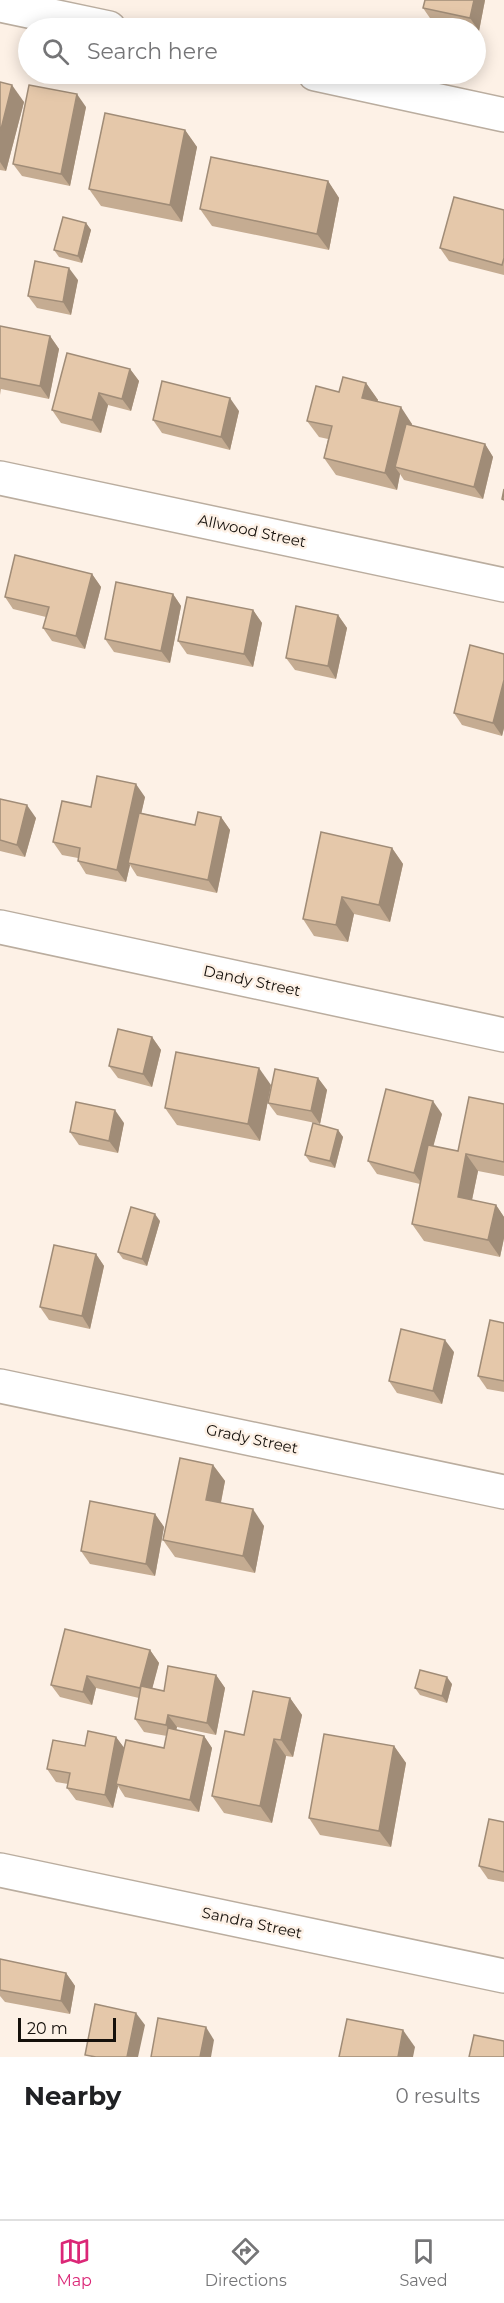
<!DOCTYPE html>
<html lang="en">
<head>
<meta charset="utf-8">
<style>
  :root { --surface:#fff; --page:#f2f2f2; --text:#202124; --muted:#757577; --line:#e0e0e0; --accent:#db2777 }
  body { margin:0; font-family:Montserrat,sans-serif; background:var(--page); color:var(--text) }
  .scale { position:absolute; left:18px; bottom:15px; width:98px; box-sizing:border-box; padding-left:6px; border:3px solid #15100b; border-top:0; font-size:16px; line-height:21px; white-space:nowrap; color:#15100b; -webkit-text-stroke:4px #fdf1e6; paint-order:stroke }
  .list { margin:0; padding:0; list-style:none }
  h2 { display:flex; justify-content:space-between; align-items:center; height:78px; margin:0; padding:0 24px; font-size:26px }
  h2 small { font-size:20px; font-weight:400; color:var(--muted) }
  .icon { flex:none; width:33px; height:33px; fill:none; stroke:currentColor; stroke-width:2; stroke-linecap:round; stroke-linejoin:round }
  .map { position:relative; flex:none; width:504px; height:2057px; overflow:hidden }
  .search { position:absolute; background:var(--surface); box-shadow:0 3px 15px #0003; left:18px; right:18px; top:18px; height:66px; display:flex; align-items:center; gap:15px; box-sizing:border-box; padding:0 21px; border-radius:33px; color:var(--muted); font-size:22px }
  .sheet { height:162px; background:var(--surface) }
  nav { display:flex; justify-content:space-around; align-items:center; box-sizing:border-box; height:84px; border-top:2px solid var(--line); background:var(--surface); font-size:16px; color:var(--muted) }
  nav a { display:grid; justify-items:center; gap:3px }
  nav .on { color:var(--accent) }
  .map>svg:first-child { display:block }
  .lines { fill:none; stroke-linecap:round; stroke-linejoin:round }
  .street-casing { stroke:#baad9f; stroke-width:36 }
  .street { stroke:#fff; stroke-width:33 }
  .wall { fill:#c5ac92 }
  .shaded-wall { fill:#a08c77 }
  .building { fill:#e5c8aa; stroke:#a08c77; stroke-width:1.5 }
  .labels { text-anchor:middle; stroke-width:5; stroke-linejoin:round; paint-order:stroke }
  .street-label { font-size:15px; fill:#15100b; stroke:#fdf1e6 }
</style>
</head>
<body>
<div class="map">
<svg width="504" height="2057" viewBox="0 0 504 2057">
  <rect width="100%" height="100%" fill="#fdf1e6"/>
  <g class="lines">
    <defs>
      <g id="street">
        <polyline points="0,5 109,28"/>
        <polyline points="315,74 504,115"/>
        <polyline points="0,478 504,585"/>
        <polyline points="0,927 504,1035"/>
        <polyline points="0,1386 504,1492"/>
        <polyline points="0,1870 504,1976"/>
      </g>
    </defs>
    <!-- street casing -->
    <use href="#street" class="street-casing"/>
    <!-- street -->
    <use href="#street" class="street"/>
  </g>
  <!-- wall -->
  <g class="wall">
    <polygon points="485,0 479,31 476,30 476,28 468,28 432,21 423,8"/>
    <polygon points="0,82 24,102 6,171 0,170"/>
    <polygon points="86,107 70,186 22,176 13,164"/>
    <polygon points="185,130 197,147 182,222 101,206 89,189"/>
    <polygon points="328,181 339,198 329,250 212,226 200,209"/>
    <polygon points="504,210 504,275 449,261 440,248"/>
    <polygon points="86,223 91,230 82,263 59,257 54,250"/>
    <polygon points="78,280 71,315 37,308 28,296"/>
    <polygon points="0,326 50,336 59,349 49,399 1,389 0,395"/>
    <polygon points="130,369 139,381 131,411 108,405 101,433 61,423 52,410"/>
    <polygon points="366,383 378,400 377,401 412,424 412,426 485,444 493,457 483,499 404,480 400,474 397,490 336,475 324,458 328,439 319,437 307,421 339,392"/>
    <polygon points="239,411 230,450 162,433 153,420"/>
    <polygon points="92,574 101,587 85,649 52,641 43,628 46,617 13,609 5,597"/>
    <polygon points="173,594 181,606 170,663 114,652 105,639"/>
    <polygon points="253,610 262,623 253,667 187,654 178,641"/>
    <polygon points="338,615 347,628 336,679 295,670 286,658"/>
    <polygon points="504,654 504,728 502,736 462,725 454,713"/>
    <polygon points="145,797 141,813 195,825 221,817 230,830 217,893 137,876 130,865 126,882 86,874 78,861 78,858 62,855 53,842 91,807"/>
    <polygon points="0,799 36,818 25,857 0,851"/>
    <polygon points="392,848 403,864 390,922 354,914 348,942 314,936 303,919"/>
    <polygon points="152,1037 161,1050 152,1087 118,1078 109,1066"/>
    <polygon points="318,1078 327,1090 320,1124 277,1115 268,1103"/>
    <polygon points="271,1085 260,1141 177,1125 165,1108"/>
    <polygon points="504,1104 504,1176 478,1171 472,1200 496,1205 504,1217 504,1238 500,1257 424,1241 412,1224 420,1184 377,1174 368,1161 442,1114 433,1146 458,1151"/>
    <polygon points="124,1123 118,1153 79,1145 70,1132"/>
    <polygon points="338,1130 343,1137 335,1168 310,1162 305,1155"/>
    <polygon points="160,1221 147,1266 123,1259 118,1252"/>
    <polygon points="96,1254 104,1266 90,1329 49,1320 40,1307"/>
    <polygon points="504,1323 504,1392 487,1389 478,1376"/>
    <polygon points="454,1352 442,1404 397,1393 389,1381"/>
    <polygon points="213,1465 225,1481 221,1503 264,1526 255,1573 175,1557 163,1540"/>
    <polygon points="155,1514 164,1527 155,1576 90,1564 81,1551"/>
    <polygon points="150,1650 159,1663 152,1688 164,1691 216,1675 225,1688 216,1735 177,1727 176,1730 204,1736 212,1748 199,1812 125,1797 118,1786 113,1808 76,1800 67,1788 68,1784 56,1782 47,1769 85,1746 116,1737 124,1748 164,1748 167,1736 144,1732 135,1719 139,1698 96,1688 92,1705 60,1697 51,1685"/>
    <polygon points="452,1684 447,1703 420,1695 415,1688"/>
    <polygon points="290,1698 302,1715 293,1757 286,1756 272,1823 224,1813 212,1796"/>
    <polygon points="394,1746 406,1763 391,1847 320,1835 309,1818"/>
    <polygon points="504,1822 504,1882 488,1879 479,1866"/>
    <polygon points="0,1959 66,1973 75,1986 70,2014 5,2002 0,1996"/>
  </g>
  <!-- shaded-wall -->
  <g class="shaded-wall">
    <polygon points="474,0 485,0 479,31 470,18"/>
    <polygon points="12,85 24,102 6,171 0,162 0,133"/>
    <polygon points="77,94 86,107 70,186 61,174"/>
    <polygon points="185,130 197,147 182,222 170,205"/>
    <polygon points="328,181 339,198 329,250 317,234"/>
    <polygon points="86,223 91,230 82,263 78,256"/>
    <polygon points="69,268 78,280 71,315 63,302"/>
    <polygon points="50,336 59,349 49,399 40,386"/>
    <polygon points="130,369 139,381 131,411 122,399"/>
    <polygon points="366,383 378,400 374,414 362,398"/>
    <polygon points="99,393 108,405 101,433 92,420"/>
    <polygon points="230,398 239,411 230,450 221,437"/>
    <polygon points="401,407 412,424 402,469 395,467 400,474 397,490 385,473"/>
    <polygon points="485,444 493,457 483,499 474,487"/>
    <polygon points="92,574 101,587 85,649 76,636"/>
    <polygon points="173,594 181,606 170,663 161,651"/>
    <polygon points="253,610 262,623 253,667 244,654"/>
    <polygon points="338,615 347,628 336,679 328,666"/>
    <polygon points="504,680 504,728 502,736 493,723"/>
    <polygon points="136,784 145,797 130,864 128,863 130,865 126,882 117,870"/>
    <polygon points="27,805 36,818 25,857 17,845"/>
    <polygon points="221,817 230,830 217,893 208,880"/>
    <polygon points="392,848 403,864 390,922 379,905"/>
    <polygon points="342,897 354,914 348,942 336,925"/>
    <polygon points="152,1037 161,1050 152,1087 143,1074"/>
    <polygon points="259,1068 271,1085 260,1141 248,1124"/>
    <polygon points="318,1078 327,1090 320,1124 311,1111"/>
    <polygon points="433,1101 442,1114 423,1185 414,1173"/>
    <polygon points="115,1110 124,1123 118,1153 109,1141"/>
    <polygon points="338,1130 343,1137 335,1168 330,1161"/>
    <polygon points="466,1154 478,1171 469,1214 458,1197"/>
    <polygon points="496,1205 504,1217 504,1238 500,1257 488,1240"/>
    <polygon points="155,1214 160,1221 147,1266 142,1259"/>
    <polygon points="96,1254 104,1266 90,1329 82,1316"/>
    <polygon points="445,1340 454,1352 442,1404 433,1391"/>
    <polygon points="213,1465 225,1481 218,1516 206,1500"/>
    <polygon points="253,1509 264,1526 255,1573 243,1556"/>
    <polygon points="155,1514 164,1527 155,1576 146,1564"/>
    <polygon points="150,1650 159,1663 149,1701 140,1688"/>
    <polygon points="216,1675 225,1688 216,1735 207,1723"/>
    <polygon points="87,1676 96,1688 92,1705 83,1692"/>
    <polygon points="447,1677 452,1684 447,1703 442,1696"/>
    <polygon points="290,1698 302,1715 293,1757 281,1740"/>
    <polygon points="168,1715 177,1727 174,1738 166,1725"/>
    <polygon points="204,1736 212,1748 199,1812 190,1800"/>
    <polygon points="116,1737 125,1749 116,1784 118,1786 113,1808 105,1795"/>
    <polygon points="274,1739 286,1756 272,1823 260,1806"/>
    <polygon points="394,1746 406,1763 391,1847 379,1831"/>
    <polygon points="66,1973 75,1986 70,2014 61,2001"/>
    <polygon points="136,2013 145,2025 138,2057 127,2057"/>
    <polygon points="206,2027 214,2040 211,2057 200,2057"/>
    <polygon points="403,2030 415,2047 413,2057 398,2057"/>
  </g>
  <!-- building -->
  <g class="building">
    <polygon points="425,0 474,0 470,18 423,8"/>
    <polygon points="0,82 12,85 0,133"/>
    <polygon points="29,85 77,94 61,174 13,164"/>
    <polygon points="105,113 185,130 170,205 89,189"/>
    <polygon points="211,157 328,181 317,234 200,209"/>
    <polygon points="454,197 504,210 504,258 502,265 440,248"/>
    <polygon points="63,217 86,223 78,256 54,250"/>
    <polygon points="35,261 69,268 63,302 28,296"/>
    <polygon points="0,326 50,336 40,386 0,378"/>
    <polygon points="67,353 130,369 122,399 99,393 92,420 52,410"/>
    <polygon points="343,377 366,383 362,398 401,407 385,473 324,458 332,426 307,421 316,386 339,392"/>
    <polygon points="162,381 230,398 221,437 153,420"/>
    <polygon points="406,424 485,444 474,487 395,467"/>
    <polygon points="504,489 504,500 502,499"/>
    <polygon points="15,555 92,574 76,636 43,628 49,607 5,597"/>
    <polygon points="116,582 173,594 161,651 105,639"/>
    <polygon points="187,597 253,610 244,654 178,641"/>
    <polygon points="296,606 338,615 328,666 286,658"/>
    <polygon points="470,645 504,654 504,680 493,723 454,713"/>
    <polygon points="97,776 136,784 117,870 78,861 80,848 53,842 62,801 91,807"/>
    <polygon points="0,799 27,805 17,845 0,840"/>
    <polygon points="198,812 221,817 208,880 128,863 139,813 195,825"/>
    <polygon points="321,832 392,848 379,905 342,897 336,925 303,919"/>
    <polygon points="118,1029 152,1037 143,1074 109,1066"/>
    <polygon points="176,1052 259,1068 248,1124 165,1108"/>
    <polygon points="275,1069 318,1078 311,1111 268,1103"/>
    <polygon points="386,1089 433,1101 414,1173 368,1161"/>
    <polygon points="469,1097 504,1104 504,1162 466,1154 458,1197 496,1205 488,1240 412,1224 428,1145 458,1151"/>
    <polygon points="76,1102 115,1110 109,1141 70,1132"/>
    <polygon points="313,1123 338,1130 330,1161 305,1155"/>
    <polygon points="131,1207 155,1214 142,1259 118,1252"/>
    <polygon points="54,1245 96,1254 82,1316 40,1307"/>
    <polygon points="490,1320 504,1323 504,1381 478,1376"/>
    <polygon points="401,1329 445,1340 433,1391 389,1381"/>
    <polygon points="180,1458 213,1465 206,1500 253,1509 243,1556 163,1540"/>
    <polygon points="90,1501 155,1514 146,1564 81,1551"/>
    <polygon points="65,1629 150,1650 140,1688 87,1676 83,1692 51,1685"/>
    <polygon points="168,1666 216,1675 207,1723 168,1715 166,1725 135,1719 141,1686 164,1691"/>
    <polygon points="420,1670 447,1677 442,1696 415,1688"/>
    <polygon points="253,1691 290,1698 281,1740 274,1739 260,1806 212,1796 225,1731 244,1735"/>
    <polygon points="168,1728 204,1736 190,1800 116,1784 126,1740 164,1748"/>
    <polygon points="88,1731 116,1737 105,1795 67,1788 70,1773 47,1769 53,1740 85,1746"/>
    <polygon points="324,1734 394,1746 379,1831 309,1818"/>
    <polygon points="489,1819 504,1822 504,1872 479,1866"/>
    <polygon points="0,1959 66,1973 61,2001 0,1990"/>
    <polygon points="95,2004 136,2013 127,2057 96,2057 85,2055"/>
    <polygon points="158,2018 206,2027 200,2057 151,2057"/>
    <polygon points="347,2019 403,2030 398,2057 339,2057"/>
    <polygon points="474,2035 504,2041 504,2057 469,2057"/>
  </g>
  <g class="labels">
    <!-- street labels -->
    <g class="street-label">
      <text transform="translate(252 531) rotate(12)" y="5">Allwood Street</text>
      <text transform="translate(252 981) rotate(12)" y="5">Dandy Street</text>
      <text transform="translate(252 1439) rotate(12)" y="5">Grady Street</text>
      <text transform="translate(252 1923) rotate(12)" y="5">Sandra Street</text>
    </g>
  </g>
</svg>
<div class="scale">20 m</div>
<div class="search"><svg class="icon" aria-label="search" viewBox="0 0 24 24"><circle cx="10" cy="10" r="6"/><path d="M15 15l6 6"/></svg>Search here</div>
</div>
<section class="sheet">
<h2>Nearby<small>0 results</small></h2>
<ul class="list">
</ul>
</section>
<nav>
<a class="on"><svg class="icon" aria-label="map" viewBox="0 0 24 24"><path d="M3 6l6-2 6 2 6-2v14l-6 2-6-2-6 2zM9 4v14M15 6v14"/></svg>Map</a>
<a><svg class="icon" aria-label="directions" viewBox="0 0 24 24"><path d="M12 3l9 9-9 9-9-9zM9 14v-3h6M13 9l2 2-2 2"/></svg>Directions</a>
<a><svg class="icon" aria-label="saved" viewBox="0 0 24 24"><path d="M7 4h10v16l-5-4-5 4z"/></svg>Saved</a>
</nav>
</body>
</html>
